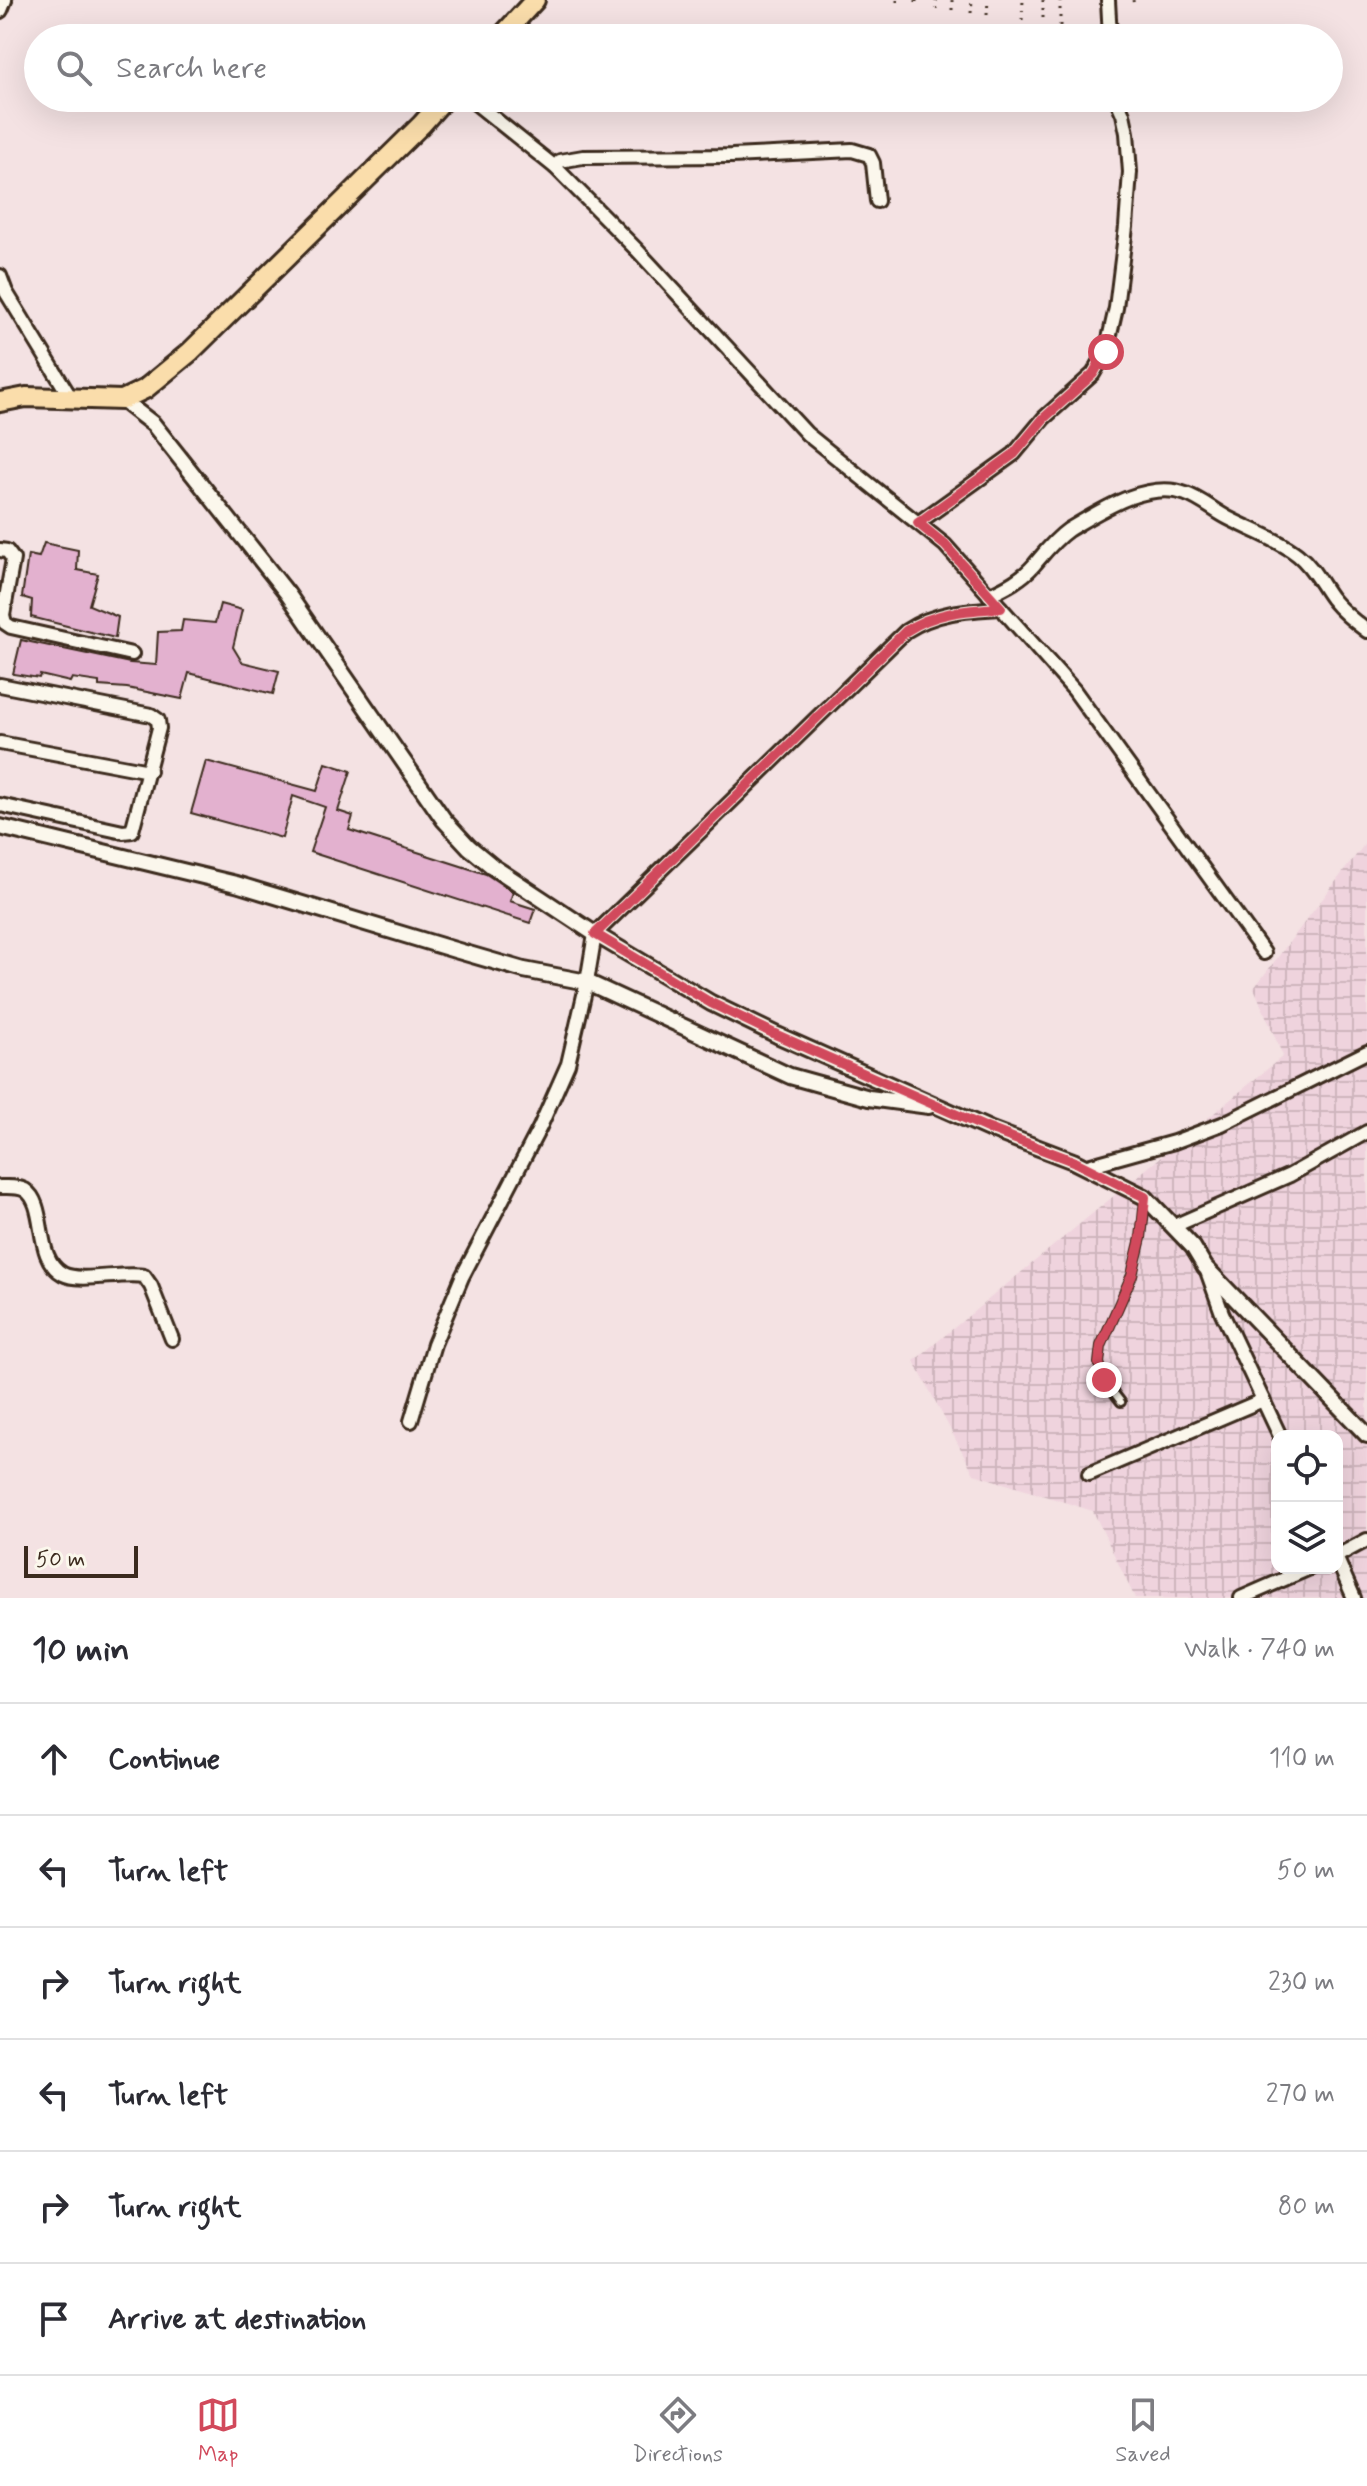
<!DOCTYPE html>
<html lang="en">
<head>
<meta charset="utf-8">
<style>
  :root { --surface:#fff; --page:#f2f2f3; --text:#2b2b33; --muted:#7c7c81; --line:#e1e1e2; --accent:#d1495b }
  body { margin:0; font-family:Mynerve,sans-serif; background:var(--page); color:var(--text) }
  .controls { position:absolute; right:24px; bottom:24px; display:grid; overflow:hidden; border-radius:16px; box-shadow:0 8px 32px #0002 }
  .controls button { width:72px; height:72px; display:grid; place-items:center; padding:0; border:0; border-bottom:2px solid var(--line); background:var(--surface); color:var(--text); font:40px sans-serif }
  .scale { position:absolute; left:24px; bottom:20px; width:114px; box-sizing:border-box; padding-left:8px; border:4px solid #3b2a1e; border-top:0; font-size:22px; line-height:28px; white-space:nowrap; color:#3b2a1e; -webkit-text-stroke:6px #fbf7ec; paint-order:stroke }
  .stop { position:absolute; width:24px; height:24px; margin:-18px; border:6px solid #d1495b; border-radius:50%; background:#fff }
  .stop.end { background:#d1495b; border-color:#fff; box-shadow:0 2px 8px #0008 }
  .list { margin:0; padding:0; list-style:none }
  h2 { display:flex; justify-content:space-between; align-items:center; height:104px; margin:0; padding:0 32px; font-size:34px }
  h2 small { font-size:26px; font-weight:400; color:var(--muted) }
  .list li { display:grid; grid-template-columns:52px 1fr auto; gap:24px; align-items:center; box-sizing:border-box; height:112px; padding:0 32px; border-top:2px solid var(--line) }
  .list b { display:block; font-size:30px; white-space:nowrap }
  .list em { font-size:26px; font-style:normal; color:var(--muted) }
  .icon { flex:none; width:44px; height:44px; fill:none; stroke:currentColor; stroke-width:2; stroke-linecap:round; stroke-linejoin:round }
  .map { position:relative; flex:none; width:1367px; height:1598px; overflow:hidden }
  .search { position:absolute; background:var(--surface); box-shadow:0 8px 32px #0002; left:24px; right:24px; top:24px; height:88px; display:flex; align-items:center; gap:20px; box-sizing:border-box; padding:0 28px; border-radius:44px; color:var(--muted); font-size:30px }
  .sheet { height:776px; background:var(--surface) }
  nav { display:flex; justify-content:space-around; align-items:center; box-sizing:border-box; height:112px; border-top:2px solid var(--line); background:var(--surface); font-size:22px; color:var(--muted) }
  nav a { display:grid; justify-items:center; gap:4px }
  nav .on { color:var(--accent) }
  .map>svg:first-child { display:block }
  .industrial { fill:url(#industrial-grid); fill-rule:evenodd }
  .building { fill:#e3b1cf; stroke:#3b2a1e; stroke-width:2 }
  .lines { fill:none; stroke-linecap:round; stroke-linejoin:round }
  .service-casing { stroke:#3b2a1e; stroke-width:12 }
  .minor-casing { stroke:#3b2a1e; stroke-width:18 }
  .tertiary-casing { stroke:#3b2a1e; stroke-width:20 }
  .primary-casing { stroke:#3b2a1e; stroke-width:24 }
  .path { stroke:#3b2a1e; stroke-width:3; stroke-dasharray:2 6; stroke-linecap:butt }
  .service { stroke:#fbf7ec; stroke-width:6 }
  .minor { stroke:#fbf7ec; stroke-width:12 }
  .tertiary { stroke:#fbf7ec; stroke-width:14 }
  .primary { stroke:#faddab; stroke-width:18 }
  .route { stroke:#d1495b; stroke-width:10 }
</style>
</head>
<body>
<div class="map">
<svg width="1367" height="1598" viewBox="0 0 1367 1598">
  <defs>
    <pattern id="industrial-grid" width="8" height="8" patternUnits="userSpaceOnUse" patternTransform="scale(2)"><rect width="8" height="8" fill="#efd3dd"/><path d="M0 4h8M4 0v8" fill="none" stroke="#ceb5bd"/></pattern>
  </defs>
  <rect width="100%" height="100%" fill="#f4e2e3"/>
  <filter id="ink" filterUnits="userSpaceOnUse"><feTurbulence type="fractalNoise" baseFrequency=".0125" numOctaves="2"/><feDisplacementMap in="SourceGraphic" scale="16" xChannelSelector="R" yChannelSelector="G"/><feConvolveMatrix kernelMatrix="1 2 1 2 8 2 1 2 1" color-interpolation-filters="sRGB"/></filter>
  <g filter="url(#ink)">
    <!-- industrial -->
    <path class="industrial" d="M1367,841V1598H1135L1093,1511L974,1474L914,1361L1283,1056L1254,988ZM1277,1436H1337V1568H1277Z"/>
    <!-- building -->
    <g class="building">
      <polygon points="44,543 78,550 77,570 98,574 89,605 118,617 115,638 31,617 32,600 22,597 28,555 39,557"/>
      <polygon points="220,604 242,610 233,647 242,662 279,671 273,694 189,673 182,699 127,688 99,686 99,682 72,678 70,682 40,675 39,678 13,674 21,640 130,663 156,665 158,632 181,631 183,620 215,623"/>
      <polygon points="206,761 317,791 326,763 351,771 338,811 353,816 349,830 486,874 513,892 510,901 535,909 530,923 310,852 325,807 293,796 282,838 191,813"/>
    </g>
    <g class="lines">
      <defs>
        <polyline id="service" points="1121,1402 1104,1380 1099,1363 1101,1346 1132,1275 1141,1238 1145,1200"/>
        <g id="minor">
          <polyline points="1108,0 1110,38"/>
          <polyline points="469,98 555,167 637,250 807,434 945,545 1074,690 1264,953"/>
          <polyline points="555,167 560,161 583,157 732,156 852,150 869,155 873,163 877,201"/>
          <polyline points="0,276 6,292 72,400"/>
          <polyline points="918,523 1014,454 1044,418 1093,374 1106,352 1116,308 1126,227 1130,172 1127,133 1123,114 1116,98"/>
          <polyline points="0,550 7,551 13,559 3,615 5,623 11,627 132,654"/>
          <path d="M989,595C1006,587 1022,579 1034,565C1045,552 1054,540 1068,530C1100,511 1148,479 1186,494C1201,499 1214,511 1228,518C1251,530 1278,539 1298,555C1313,567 1320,583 1331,598C1341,611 1354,621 1367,631"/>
          <polyline points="0,685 151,715 158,720 159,728 132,831 123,832 0,805"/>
          <polyline points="0,743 149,771"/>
          <polyline points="1084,1167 1174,1142 1222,1124 1367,1052"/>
          <path d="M0,1187C8,1187 18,1186 25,1190C48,1205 33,1258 63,1274C80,1283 122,1272 144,1276L151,1286L172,1339"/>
          <polyline points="1174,1226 1290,1175 1367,1132"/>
          <polyline points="1207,1271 1222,1313 1280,1436"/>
          <path d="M411,1421L434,1344L462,1277L540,1127L568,1064L587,982L595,934L906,631C935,612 966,610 1001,608"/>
          <polyline points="1089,1474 1263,1400"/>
          <polyline points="1337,1556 1367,1540"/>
          <polyline points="1337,1559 1354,1598"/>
          <polyline points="1241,1598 1310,1568"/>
        </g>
        <g id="tertiary">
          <polyline points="0,10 4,0"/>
          <polyline points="122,400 153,424 287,593 444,820 469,847 492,866 595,934 711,1003 777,1035 989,1129 1073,1161 1145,1197 1193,1247 1205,1267 1367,1435"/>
          <polyline points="0,827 236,884 455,950 524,970 587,982 790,1076 869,1098 929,1106"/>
        </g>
        <g id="primary">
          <polyline points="500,38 535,0"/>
          <polyline points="0,402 26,397 122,400 145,389 190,352 422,124 445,98"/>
        </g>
      </defs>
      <!-- service casing -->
      <use href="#service" class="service-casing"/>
      <!-- minor casing -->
      <use href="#minor" class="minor-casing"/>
      <!-- tertiary casing -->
      <use href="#tertiary" class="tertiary-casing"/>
      <!-- primary casing -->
      <use href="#primary" class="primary-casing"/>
      <!-- path -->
      <g class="path">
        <polyline points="897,0 897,4"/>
        <polyline points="916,0 916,7"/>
        <polyline points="936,0 936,9"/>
        <polyline points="952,0 952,13"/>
        <polyline points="1043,0 1043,18"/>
        <polyline points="1060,0 1060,33"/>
        <polyline points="1133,0 1134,5"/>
        <polyline points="971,13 972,0"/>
        <polyline points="987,15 988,0"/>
        <polyline points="1022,20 1023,0"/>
      </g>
      <!-- service -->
      <use href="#service" class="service"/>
      <!-- minor -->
      <use href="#minor" class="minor"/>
      <!-- tertiary -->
      <use href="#tertiary" class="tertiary"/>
      <!-- primary -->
      <use href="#primary" class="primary"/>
    </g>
  </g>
  <g class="lines" filter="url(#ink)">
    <!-- route -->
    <path class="route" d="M1104,1380L1099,1363L1101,1346L1132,1275L1141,1238L1145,1197L1073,1161L989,1129L777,1035L711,1003L595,934L906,631C935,612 966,610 1001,608L945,545L918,523L1014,454L1044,418L1093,374L1106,352"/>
  </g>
</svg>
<div class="controls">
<button><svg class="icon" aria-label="locate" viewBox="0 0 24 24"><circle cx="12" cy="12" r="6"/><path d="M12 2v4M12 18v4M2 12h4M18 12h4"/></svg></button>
<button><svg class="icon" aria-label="layers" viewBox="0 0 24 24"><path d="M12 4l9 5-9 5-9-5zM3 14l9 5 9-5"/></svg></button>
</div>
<div class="scale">50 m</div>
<div class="stop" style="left:1106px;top:352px"></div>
<div class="stop end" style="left:1104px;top:1380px"></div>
<div class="search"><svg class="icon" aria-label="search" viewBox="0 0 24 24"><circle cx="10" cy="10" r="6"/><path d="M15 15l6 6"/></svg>Search here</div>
</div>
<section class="sheet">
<h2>10 min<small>Walk · 740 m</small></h2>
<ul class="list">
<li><svg class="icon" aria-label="ahead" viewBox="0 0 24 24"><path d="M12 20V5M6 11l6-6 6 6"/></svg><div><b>Continue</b></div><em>110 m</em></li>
<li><svg class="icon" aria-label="left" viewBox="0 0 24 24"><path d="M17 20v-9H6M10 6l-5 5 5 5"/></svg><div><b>Turn left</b></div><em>50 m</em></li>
<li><svg class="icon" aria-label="right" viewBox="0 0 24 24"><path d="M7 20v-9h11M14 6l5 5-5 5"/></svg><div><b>Turn right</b></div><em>230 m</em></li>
<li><svg class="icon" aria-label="left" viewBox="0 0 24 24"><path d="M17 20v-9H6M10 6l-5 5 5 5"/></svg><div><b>Turn left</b></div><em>270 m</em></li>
<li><svg class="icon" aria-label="right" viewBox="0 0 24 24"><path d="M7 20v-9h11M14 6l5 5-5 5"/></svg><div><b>Turn right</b></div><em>80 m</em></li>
<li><svg class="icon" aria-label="arrive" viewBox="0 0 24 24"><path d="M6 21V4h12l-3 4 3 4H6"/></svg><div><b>Arrive at destination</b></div></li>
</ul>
</section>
<nav>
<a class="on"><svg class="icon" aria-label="map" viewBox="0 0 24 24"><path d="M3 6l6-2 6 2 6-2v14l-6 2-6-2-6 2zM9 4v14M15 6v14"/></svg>Map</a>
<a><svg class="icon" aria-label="directions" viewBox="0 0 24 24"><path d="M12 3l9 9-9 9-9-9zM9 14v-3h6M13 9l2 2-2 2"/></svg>Directions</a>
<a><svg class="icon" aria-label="saved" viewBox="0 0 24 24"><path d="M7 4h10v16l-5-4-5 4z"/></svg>Saved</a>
</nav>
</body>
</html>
